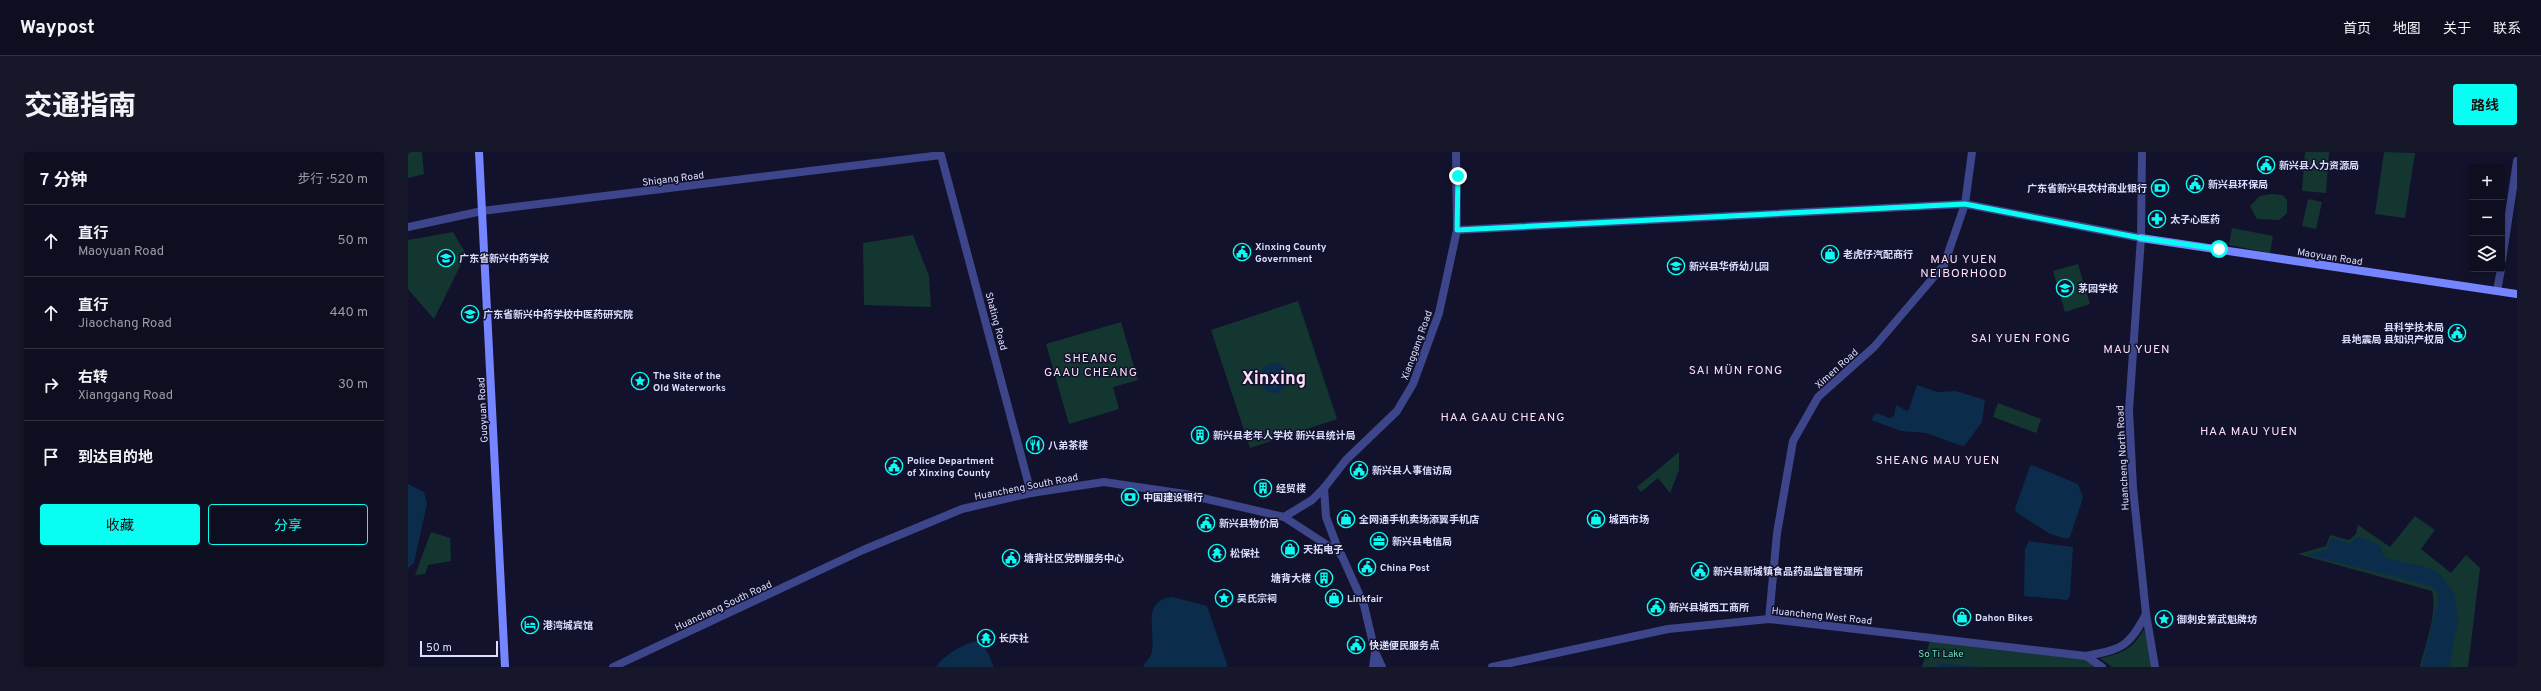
<!DOCTYPE html>
<html lang="zh">
<head>
<meta charset="utf-8">
<style>
  :root { --surface:#0e0e21; --page:#17172a; --text:#f1f3f6; --muted:#9b9ca5; --line:#2e2e3f; --accent:#09fef3 }
  body { margin:0; font-family:Overpass,"Noto Sans SC",sans-serif; background:var(--page); color:var(--text) }
  .controls { position:absolute; right:12px; top:12px; display:grid; overflow:hidden; border-radius:4px; box-shadow:0 2px 10px #0003 }
  .controls button { width:36px; height:36px; display:grid; place-items:center; padding:0; border:0; border-bottom:1px solid var(--line); background:var(--surface); color:var(--text); font:20px sans-serif }
  .scale { position:absolute; left:12px; bottom:10px; width:78px; box-sizing:border-box; padding-left:4px; border:2px solid #dddeff; border-top:0; font-size:11px; line-height:14px; white-space:nowrap; color:#dddeff; -webkit-text-stroke:3px #12122c; paint-order:stroke }
  .stop { position:absolute; width:12px; height:12px; margin:-9px; border:3px solid #09fef3; border-radius:50%; background:#fff }
  .stop.end { background:#09fef3; border-color:#fff; box-shadow:0 1px 4px #0008 }
  .list { margin:0; padding:0; list-style:none }
  h2 { display:flex; justify-content:space-between; align-items:center; height:52px; margin:0; padding:0 16px; font-size:17px }
  h2 small { font-size:13px; font-weight:400; color:var(--muted) }
  .list li { display:grid; grid-template-columns:26px 1fr auto; gap:12px; align-items:center; box-sizing:border-box; height:72px; padding:0 16px; border-top:1px solid var(--line) }
  .list b { display:block; font-size:15px; white-space:nowrap }
  .list p { margin:0; font-size:13px; white-space:nowrap; color:var(--muted) }
  .list em { font-size:13px; font-style:normal; color:var(--muted) }
  .actions { display:flex; gap:8px; padding:12px 16px }
  .actions a { flex:1; padding:9px 0; border:1px solid var(--accent); border-radius:4px; text-align:center; font-size:14px; color:var(--accent) }
  .actions .main { background:var(--accent); color:#111 }
  .icon { flex:none; width:22px; height:22px; fill:none; stroke:currentColor; stroke-width:2; stroke-linecap:round; stroke-linejoin:round }
  .map { position:relative; flex:none; width:2109px; height:515px; overflow:hidden; border-radius:4px }
  header { display:flex; align-items:center; gap:24px; box-sizing:border-box; height:56px; padding:0 20px; background:var(--surface); border-bottom:1px solid var(--line) }
  header strong { font-size:19px }
  nav { display:flex; gap:22px; margin-inline-start:auto; font-size:14px }
  .intro { display:flex; align-items:center; justify-content:space-between; box-sizing:border-box; height:96px; padding:0 24px }
  h1 { margin:0; font-size:28px }
  .button { padding:10px 18px; border-radius:4px; background:var(--accent); color:#111; font-size:14px; font-weight:700 }
  main { display:flex; gap:24px; padding:0 24px }
  aside { flex:1; background:var(--surface); border-radius:4px; box-shadow:0 2px 10px #0003 }
  .map>svg:first-child { display:block }
  .green { fill:#143630 }
  .water { fill:#0b2c4b }
  .lines { fill:none; stroke-linecap:round; stroke-linejoin:round }
  .street { stroke:#3d458b; stroke-width:8 }
  .secondary { stroke:#7485ff; stroke-width:8 }
  .route { stroke:#09fef3; stroke-width:5 }
  .labels { text-anchor:middle; stroke-width:3; stroke-linejoin:round; paint-order:stroke }
  .poi-label { font-size:10px; font-weight:bold; fill:#dddeff; stroke:#12122c; text-anchor:start }
  .street-label { font-size:10px; fill:#dddeff; stroke:#12122c }
  .park-label { font-size:10px; fill:#67e1b1; stroke:#12122c }
  .quarter-label { font-size:12px; letter-spacing:1px; fill:#ffdff8; stroke:#12122c }
  .town-label { font-size:18px; font-weight:bold; fill:#ffdff8; stroke:#12122c }
</style>
</head>
<body>
<header>
<strong>Waypost</strong>
<nav><a>首页</a><a>地图</a><a>关于</a><a>联系</a></nav>
</header>
<div class="intro"><h1>交通指南</h1><a class="button">路线</a></div>
<main>
<aside>
<h2>7 分钟<small>步行 · 520 m</small></h2>
<ul class="list">
<li><svg class="icon" aria-label="ahead" viewBox="0 0 24 24"><path d="M12 20V5M6 11l6-6 6 6"/></svg><div><b>直行</b><p>Maoyuan Road</p></div><em>50 m</em></li>
<li><svg class="icon" aria-label="ahead" viewBox="0 0 24 24"><path d="M12 20V5M6 11l6-6 6 6"/></svg><div><b>直行</b><p>Jiaochang Road</p></div><em>440 m</em></li>
<li><svg class="icon" aria-label="right" viewBox="0 0 24 24"><path d="M7 20v-9h11M14 6l5 5-5 5"/></svg><div><b>右转</b><p>Xianggang Road</p></div><em>30 m</em></li>
<li><svg class="icon" aria-label="arrive" viewBox="0 0 24 24"><path d="M6 21V4h12l-3 4 3 4H6"/></svg><div><b>到达目的地</b></div></li>
</ul>
<div class="actions"><a class="main">收藏</a><a>分享</a></div>
</aside>
<div class="map">
<svg width="2109" height="515" viewBox="0 0 2109 515">
  <rect width="100%" height="100%" fill="#12122c"/>
  <!-- green -->
  <g class="green">
    <polygon points="0,0 14,0 16,22 0,26"/>
    <polygon points="1897,0 1921,0 1918,41 1894,39"/>
    <polygon points="1976,0 2007,1 1997,66 1967,62"/>
    <polygon points="1863,42 1874,43 1879,48 1879,61 1871,68 1849,67 1842,54 1852,44"/>
    <polygon points="1900,47 1914,50 1908,77 1894,74"/>
    <polygon points="1824,76 1865,84 1862,101 1821,93"/>
    <polygon points="45,80 58,102 26,167 0,137 0,88"/>
    <polygon points="505,83 521,124 523,155 456,153 455,91"/>
    <polygon points="1670,112 1682,152 1657,160 1645,119"/>
    <polygon points="890,149 929,267 842,296 803,178"/>
    <polygon points="713,170 730,228 705,235 711,257 661,272 638,192"/>
    <polygon points="1590,251 1633,267 1628,281 1585,265"/>
    <polygon points="1271,300 1271,318 1262,341 1250,326 1233,340 1229,335"/>
    <path d="M2007,364L2027,378L2013,397L2043,421L2058,403L2072,416L2060,515H2012C2017,492 2030,462 2024,439L1890,402L1918,394L1922,383L1941,388L1948,382L1950,373L1982,395Z"/>
    <polygon points="23,380 42,386 43,409 20,413 17,422 7,423"/>
    <path d="M1736,477L1744,515H1704L1692,506C1714,502 1725,497 1736,477Z"/>
    <polygon points="1523,485 1678,504 1694,515 1514,515"/>
  </g>
  <!-- water -->
  <g class="water">
    <circle cx="866" cy="226" r="15"/>
    <polygon points="1509,233 1529,240 1548,239 1577,248 1574,270 1557,293 1554,294 1518,281 1493,279 1463,268 1468,261 1482,266 1486,264 1488,253 1499,259 1501,257"/>
    <polygon points="1624,313 1670,332 1675,346 1662,385 1659,387 1642,382 1608,360 1607,357 1622,314"/>
    <polygon points="0,332 16,340 19,352 6,411 0,416"/>
    <polygon points="1950,385 1971,392 1977,406 2025,417 2033,423 2046,441 2050,468 2041,515 2014,515 2031,443 2023,434 1900,403 1919,397 1923,386 1942,391"/>
    <polygon points="1621,389 1665,395 1662,444 1659,448 1616,444 1617,397"/>
    <path d="M764,445L799,454L820,515H735C737,509 743,506 744,499C748,478 733,449 764,445Z"/>
    <path d="M570,489L579,499L586,515H528C536,503 556,491 570,489Z"/>
    <polygon points="1531,511 1571,515 1529,515"/>
  </g>
  <g class="lines">
    <!-- street -->
    <g class="street">
      <polyline points="1734,0 1733,86 1721,258 1725,336 1738,462 1747,515"/>
      <polyline points="0,75 74,59 533,3 623,341"/>
      <polyline points="1049,78 1557,52 1733,86"/>
      <polyline points="2094,108 2109,9"/>
      <polyline points="2089,139 2093,117"/>
      <polyline points="916,336 918,365 932,402"/>
      <polyline points="876,365 904,348 916,336 938,308 989,259 1005,232 1031,161 1049,78 1048,0"/>
      <polyline points="1361,467 1369,381 1385,289 1410,245 1466,195 1536,113 1557,52 1564,0"/>
      <path d="M1678,504C1714,497 1721,495 1738,462"/>
      <polyline points="205,515 455,398 554,357 623,341 696,330 777,342 876,365 933,402 956,453 967,500 974,515"/>
      <polyline points="965,515 967,501"/>
      <polyline points="1084,515 1260,477 1361,467 1678,504 1694,515"/>
    </g>
    <!-- secondary -->
    <g class="secondary">
      <polyline points="71,0 97,515"/>
      <polyline points="1733,86 2109,142"/>
    </g>
  </g>
  <g class="lines">
    <!-- route -->
    <polyline class="route" points="1050,24 1049,78 1557,52 1733,86 1811,97"/>
  </g>
  <!-- icons -->
  <defs>
    <symbol id="civic-ring" viewBox="-11 -11 22 22"><circle r="9.5" fill="#12122c" stroke="#09fef3" stroke-width="1.5"/><path d="M-.6-6.5H3V-4.5H.6V-3L4-1V1h2V6H-6V1h2V-1L-.6-3ZM-1.2 2.5V6h2.4V2.5Z" fill="#09fef3"/></symbol>
    <symbol id="bank-ring" viewBox="-11 -11 22 22"><circle r="9.5" fill="#12122c" stroke="#09fef3" stroke-width="1.5"/><path d="M-6-4H6V4H-6ZM0-2.3a2.3 2.3 0 1 0 0 4.6a2.3 2.3 0 1 0 0-4.6Z" fill="#09fef3"/></symbol>
    <symbol id="pharmacy-ring" viewBox="-11 -11 22 22"><circle r="9.5" fill="#12122c" stroke="#09fef3" stroke-width="1.5"/><path d="M-2-6h4v4h4v4h-4v4h-4v-4h-4v-4h4Z" fill="#09fef3"/></symbol>
    <symbol id="shop-ring" viewBox="-11 -11 22 22"><circle r="9.5" fill="#12122c" stroke="#09fef3" stroke-width="1.5"/><path d="M-5-2.5h2.3a2.7 3.5 0 0 1 5.4 0H5L5.5 6h-11ZM-1.5-2.5h3a1.5 2.3 0 0 0-3 0Z" fill="#09fef3"/></symbol>
    <symbol id="university-ring" viewBox="-11 -11 22 22"><circle r="9.5" fill="#12122c" stroke="#09fef3" stroke-width="1.5"/><path d="M0-5L7-2L0 1L-7-2ZM-4 1L0 2.5L4 1V4Q0 6-4 4Z" fill="#09fef3"/></symbol>
    <symbol id="school-ring" viewBox="-11 -11 22 22"><circle r="9.5" fill="#12122c" stroke="#09fef3" stroke-width="1.5"/><path d="M0-5L7-2L0 1L-7-2ZM-4 1L0 2.5L4 1V4Q0 6-4 4Z" fill="#09fef3"/></symbol>
    <symbol id="sight-ring" viewBox="-11 -11 22 22"><circle r="9.5" fill="#12122c" stroke="#09fef3" stroke-width="1.5"/><path d="M0-6L1.8-2.2L6-1.7L2.9 1.2L3.7 5.4L0 3.3L-3.7 5.4L-2.9 1.2L-6-1.7L-1.8-2.2Z" fill="#09fef3"/></symbol>
    <symbol id="building-ring" viewBox="-11 -11 22 22"><circle r="9.5" fill="#12122c" stroke="#09fef3" stroke-width="1.5"/><path d="M-4-6H4V6H1V3H-1V6H-4ZM-2.5-4.3h1.7v1.8h-1.7ZM.8-4.3h1.7v1.8H.8ZM-2.5-1h1.7V.8h-1.7ZM.8-1h1.7V.8H.8Z" fill="#09fef3"/></symbol>
    <symbol id="restaurant-ring" viewBox="-11 -11 22 22"><circle r="9.5" fill="#12122c" stroke="#09fef3" stroke-width="1.5"/><path d="M-5-6h1v4h1v-4h1v4h1v-4h1v5L-1.5 .5V6h-2V.5L-5-1ZM5-6V6H3V1.5H1.5Q1.5-4 5-6Z" fill="#09fef3"/></symbol>
    <symbol id="office-ring" viewBox="-11 -11 22 22"><circle r="9.5" fill="#12122c" stroke="#09fef3" stroke-width="1.5"/><path d="M-6-3h4V-5.5h4V-3h4V5H-6ZM-1-4.5V-3h2v-1.5ZM-6 0V1H6V0Z" fill="#09fef3"/></symbol>
    <symbol id="temple-ring" viewBox="-11 -11 22 22"><circle r="9.5" fill="#12122c" stroke="#09fef3" stroke-width="1.5"/><path d="M0-6L5-2H3V0L6.5 2.5H4V6H1.5V3h-3V6H-4V2.5H-6.5L-3 0V-2H-5Z" fill="#09fef3"/></symbol>
    <symbol id="hotel-ring" viewBox="-11 -11 22 22"><circle r="9.5" fill="#12122c" stroke="#09fef3" stroke-width="1.5"/><path d="M-6-4.5h1.5V1H6V5H4.5V3h-9V5H-6ZM-4 0a1.8 1.8 0 1 1 3.6 0ZM.5 0V-2.5h3Q6-2.5 6 0Z" fill="#09fef3"/></symbol>
  </defs>
  <g fill-rule="evenodd">
    <use href="#civic-ring" x="1848" y="3" width="20" height="20"/>
    <use href="#civic-ring" x="1777" y="22" width="20" height="20"/>
    <use href="#bank-ring" x="1742" y="26" width="20" height="20"/>
    <use href="#pharmacy-ring" x="1739" y="57" width="20" height="20"/>
    <use href="#civic-ring" x="824" y="90" width="20" height="20"/>
    <use href="#shop-ring" x="1412" y="92" width="20" height="20"/>
    <use href="#university-ring" x="28" y="96" width="20" height="20"/>
    <use href="#school-ring" x="1258" y="104" width="20" height="20"/>
    <use href="#school-ring" x="1647" y="126" width="20" height="20"/>
    <use href="#university-ring" x="52" y="152" width="20" height="20"/>
    <use href="#civic-ring" x="2039" y="171" width="20" height="20"/>
    <use href="#sight-ring" x="222" y="219" width="20" height="20"/>
    <use href="#building-ring" x="782" y="273" width="20" height="20"/>
    <use href="#restaurant-ring" x="617" y="283" width="20" height="20"/>
    <use href="#civic-ring" x="476" y="304" width="20" height="20"/>
    <use href="#civic-ring" x="941" y="308" width="20" height="20"/>
    <use href="#building-ring" x="845" y="326" width="20" height="20"/>
    <use href="#bank-ring" x="712" y="335" width="20" height="20"/>
    <use href="#shop-ring" x="928" y="357" width="20" height="20"/>
    <use href="#shop-ring" x="1178" y="357" width="20" height="20"/>
    <use href="#civic-ring" x="788" y="361" width="20" height="20"/>
    <use href="#office-ring" x="961" y="379" width="20" height="20"/>
    <use href="#shop-ring" x="872" y="387" width="20" height="20"/>
    <use href="#temple-ring" x="799" y="391" width="20" height="20"/>
    <use href="#civic-ring" x="593" y="396" width="20" height="20"/>
    <use href="#civic-ring" x="949" y="405" width="20" height="20"/>
    <use href="#civic-ring" x="1282" y="409" width="20" height="20"/>
    <use href="#building-ring" x="906" y="416" width="20" height="20"/>
    <use href="#sight-ring" x="806" y="436" width="20" height="20"/>
    <use href="#shop-ring" x="916" y="436" width="20" height="20"/>
    <use href="#civic-ring" x="1238" y="445" width="20" height="20"/>
    <use href="#shop-ring" x="1544" y="455" width="20" height="20"/>
    <use href="#sight-ring" x="1746" y="457" width="20" height="20"/>
    <use href="#hotel-ring" x="112" y="463" width="20" height="20"/>
    <use href="#temple-ring" x="568" y="476" width="20" height="20"/>
    <use href="#civic-ring" x="938" y="483" width="20" height="20"/>
  </g>
  <g class="labels">
    <!-- poi labels -->
    <g class="poi-label">
      <text x="1871" y="17">新兴县人力资源局</text>
      <text x="1800" y="36">新兴县环保局</text>
      <text x="1739" y="40" text-anchor="end">广东省新兴县农村商业银行</text>
      <text x="1762" y="71">太子心医药</text>
      <text x="847" y="98">Xinxing County<tspan x="847" dy="12">Government</tspan></text>
      <text x="1435" y="106">老虎仔汽配商行</text>
      <text x="51" y="110">广东省新兴中药学校</text>
      <text x="1281" y="118">新兴县华侨幼儿园</text>
      <text x="1670" y="140">茅园学校</text>
      <text x="75" y="166">广东省新兴中药学校中医药研究院</text>
      <text x="2036" y="179" text-anchor="end">县科学技术局<tspan x="2036" dy="12">县地震局 县知识产权局</tspan></text>
      <text x="245" y="227">The Site of the<tspan x="245" dy="12">Old Waterworks</tspan></text>
      <text x="805" y="287">新兴县老年人学校 新兴县统计局</text>
      <text x="640" y="297">八弟茶楼</text>
      <text x="499" y="312">Police Department<tspan x="499" dy="12">of Xinxing County</tspan></text>
      <text x="964" y="322">新兴县人事信访局</text>
      <text x="868" y="340">经贸楼</text>
      <text x="735" y="349">中国建设银行</text>
      <text x="951" y="371">全网通手机卖场添翼手机店</text>
      <text x="1201" y="371">城西市场</text>
      <text x="811" y="375">新兴县物价局</text>
      <text x="984" y="393">新兴县电信局</text>
      <text x="895" y="401">天拓电子</text>
      <text x="822" y="405">松保社</text>
      <text x="616" y="410">塘背社区党群服务中心</text>
      <text x="972" y="419">China Post</text>
      <text x="1305" y="423">新兴县新城镇食品药品监督管理所</text>
      <text x="903" y="430" text-anchor="end">塘背大楼</text>
      <text x="829" y="450">吴氏宗祠</text>
      <text x="939" y="450">Linkfair</text>
      <text x="1261" y="459">新兴县城西工商所</text>
      <text x="1567" y="469">Dahon Bikes</text>
      <text x="1769" y="471">御刺史第武魁牌坊</text>
      <text x="135" y="477">港湾城宾馆</text>
      <text x="591" y="490">长庆社</text>
      <text x="961" y="497">快递便民服务点</text>
    </g>
    <!-- street labels -->
    <g class="street-label">
      <text transform="translate(265 26) rotate(-7)" y="4">Shigang Road</text>
      <text transform="translate(1922 104) rotate(9)" y="4">Maoyuan Road</text>
      <text transform="translate(589 169) rotate(75)" y="4">Shating Road</text>
      <text transform="translate(1008 193) rotate(-70)" y="4">Xianggang Road</text>
      <text transform="translate(1428 216) rotate(-42)" y="4">Ximen Road</text>
      <text transform="translate(74 258) rotate(-93)" y="4">Guoyuan Road</text>
      <text transform="translate(1714 306) rotate(-93)" y="4">Huancheng North Road</text>
      <text transform="translate(618 334) rotate(-11)" y="4">Huancheng South Road</text>
      <text transform="translate(315 453) rotate(-25)" y="4">Huancheng South Road</text>
      <text transform="translate(1414 463) rotate(6)" y="4">Huancheng West Road</text>
    </g>
    <!-- park labels -->
    <g class="park-label">
      <text x="1533" y="505">So Ti Lake</text>
    </g>
    <!-- quarter labels -->
    <g class="quarter-label">
      <text x="1556" y="111">MAU YUEN<tspan x="1556" dy="14">NEIBORHOOD</tspan></text>
      <text x="1613" y="190">SAI YUEN FONG</text>
      <text x="1729" y="201">MAU YUEN</text>
      <text x="683" y="210">SHEANG<tspan x="683" dy="14">GAAU CHEANG</tspan></text>
      <text x="1328" y="222">SAI MÜN FONG</text>
      <text x="1095" y="269">HAA GAAU CHEANG</text>
      <text x="1841" y="283">HAA MAU YUEN</text>
      <text x="1530" y="312">SHEANG MAU YUEN</text>
    </g>
    <!-- town labels -->
    <g class="town-label">
      <text x="866" y="232">Xinxing</text>
    </g>
  </g>
</svg>
<div class="controls">
<button>+</button>
<button>−</button>
<button><svg class="icon" aria-label="layers" viewBox="0 0 24 24"><path d="M12 4l9 5-9 5-9-5zM3 14l9 5 9-5"/></svg></button>
</div>
<div class="scale">50 m</div>
<div class="stop" style="left:1811px;top:97px"></div>
<div class="stop end" style="left:1050px;top:24px"></div>
</div>
</main>
</body>
</html>
